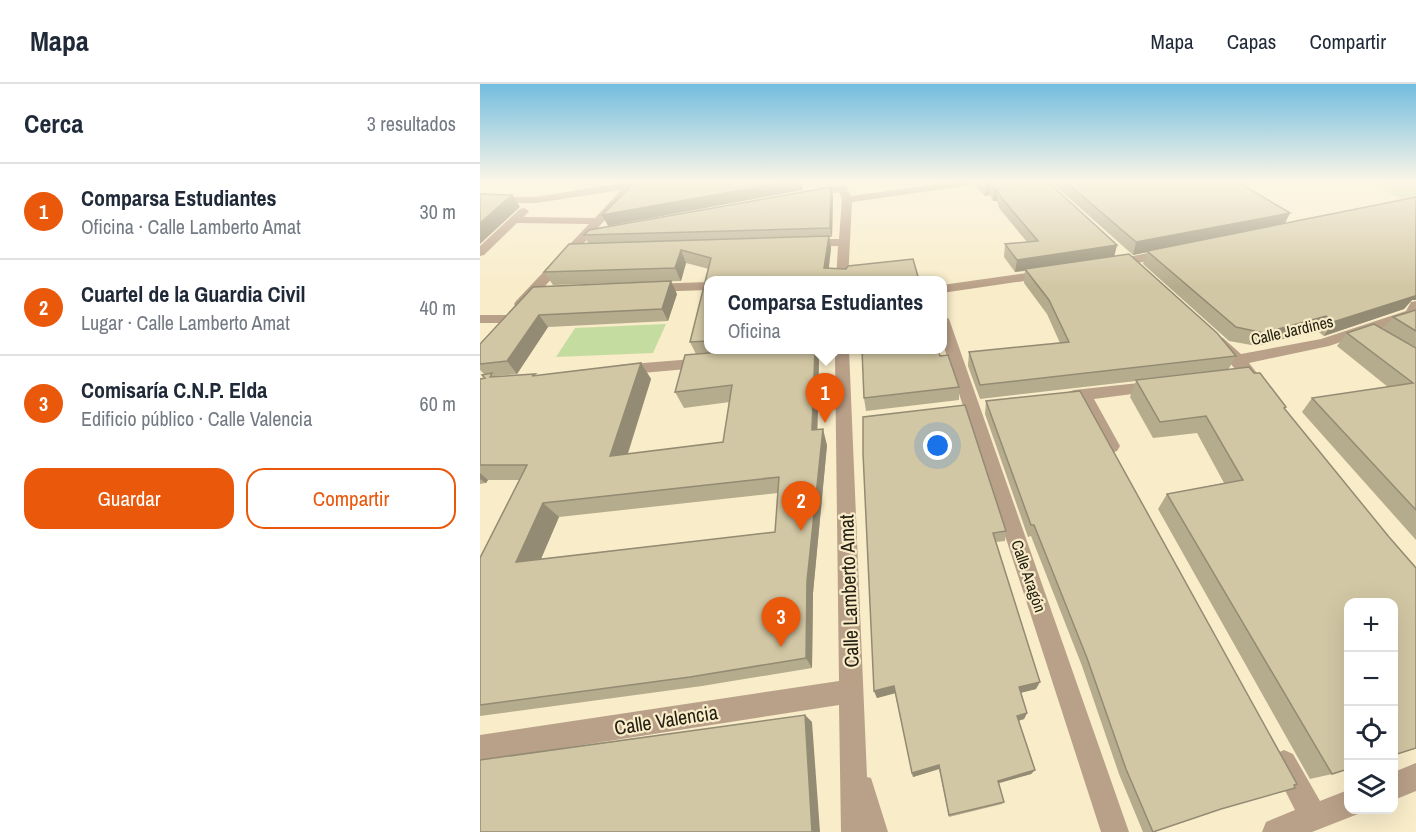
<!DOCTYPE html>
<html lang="es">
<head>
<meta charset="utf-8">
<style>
  :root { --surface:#fff; --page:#f2f2f3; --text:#1f2937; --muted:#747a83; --line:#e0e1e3; --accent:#ea580c }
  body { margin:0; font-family:"Archivo Narrow",sans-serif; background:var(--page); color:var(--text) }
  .controls { position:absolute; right:18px; bottom:18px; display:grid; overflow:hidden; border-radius:12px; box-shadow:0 6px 24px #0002 }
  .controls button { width:54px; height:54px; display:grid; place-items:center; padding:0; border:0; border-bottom:2px solid var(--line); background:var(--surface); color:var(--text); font:30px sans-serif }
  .you { position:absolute; left:458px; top:362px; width:21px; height:21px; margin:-15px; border:4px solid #fff; border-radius:50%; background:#1a73e8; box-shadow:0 0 0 9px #1a73e833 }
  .badge { display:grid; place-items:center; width:39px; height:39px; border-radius:50%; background:var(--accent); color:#fff; font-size:20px; font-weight:700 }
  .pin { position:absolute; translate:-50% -50px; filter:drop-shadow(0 2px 3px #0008) }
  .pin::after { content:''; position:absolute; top:32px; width:21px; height:18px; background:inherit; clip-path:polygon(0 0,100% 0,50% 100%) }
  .popup { position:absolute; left:224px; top:192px; width:243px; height:78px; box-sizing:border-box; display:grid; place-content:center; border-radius:12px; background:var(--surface); filter:drop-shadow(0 2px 4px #0005); font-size:20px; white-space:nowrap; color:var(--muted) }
  .popup b { font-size:22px; color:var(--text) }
  .popup::after { content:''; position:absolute; left:50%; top:100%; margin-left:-12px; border:12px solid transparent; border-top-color:var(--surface) }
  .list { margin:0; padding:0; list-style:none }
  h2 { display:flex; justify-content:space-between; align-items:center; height:78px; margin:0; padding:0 24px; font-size:26px }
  h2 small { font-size:20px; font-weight:400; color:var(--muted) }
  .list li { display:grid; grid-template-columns:39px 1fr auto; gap:18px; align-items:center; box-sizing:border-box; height:96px; padding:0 24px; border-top:2px solid var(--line) }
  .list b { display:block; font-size:22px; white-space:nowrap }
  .list p { margin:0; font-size:20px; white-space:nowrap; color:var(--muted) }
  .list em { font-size:20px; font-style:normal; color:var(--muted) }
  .actions { display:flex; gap:12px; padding:18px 24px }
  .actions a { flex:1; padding:14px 0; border:2px solid var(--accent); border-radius:18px; text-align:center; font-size:21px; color:var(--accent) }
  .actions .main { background:var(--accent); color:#fff }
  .icon { flex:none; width:33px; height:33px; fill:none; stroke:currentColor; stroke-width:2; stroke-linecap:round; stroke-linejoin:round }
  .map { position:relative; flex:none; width:936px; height:748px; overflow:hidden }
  header { display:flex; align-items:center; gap:36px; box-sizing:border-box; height:84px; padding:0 30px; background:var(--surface); border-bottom:2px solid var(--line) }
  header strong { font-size:28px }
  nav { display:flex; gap:33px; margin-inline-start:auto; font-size:21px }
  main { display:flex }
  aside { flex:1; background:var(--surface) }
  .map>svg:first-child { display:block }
  .green { fill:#c5dca0 }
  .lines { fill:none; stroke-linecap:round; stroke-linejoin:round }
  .minor { fill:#b9a089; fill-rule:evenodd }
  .wall { fill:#b5ab8d; fill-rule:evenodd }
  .shaded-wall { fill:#938b73 }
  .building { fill:#d2c7a4; stroke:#938b73; stroke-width:1.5; fill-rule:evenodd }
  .labels { text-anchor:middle; stroke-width:4.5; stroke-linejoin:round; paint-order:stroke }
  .street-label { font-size:16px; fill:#252013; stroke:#f8ecc9 }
  .near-street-label { font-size:20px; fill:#252013; stroke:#f8ecc9 }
</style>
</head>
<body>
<header>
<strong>Mapa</strong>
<nav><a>Mapa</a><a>Capas</a><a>Compartir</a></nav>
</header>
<main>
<aside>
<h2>Cerca<small>3 resultados</small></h2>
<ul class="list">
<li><span class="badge">1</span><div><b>Comparsa Estudiantes</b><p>Oficina · Calle Lamberto Amat</p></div><em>30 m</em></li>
<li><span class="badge">2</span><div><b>Cuartel de la Guardia Civil</b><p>Lugar · Calle Lamberto Amat</p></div><em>40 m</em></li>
<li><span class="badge">3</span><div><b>Comisaría C.N.P. Elda</b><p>Edificio público · Calle Valencia</p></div><em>60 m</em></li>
</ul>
<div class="actions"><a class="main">Guardar</a><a>Compartir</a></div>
</aside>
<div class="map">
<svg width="936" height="748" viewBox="0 0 936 748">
  <rect width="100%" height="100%" fill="#f8ecc9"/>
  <!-- green -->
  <g class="green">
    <polygon points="908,98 936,98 936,123 894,101"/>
    <polygon points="186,240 173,269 76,273 95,244"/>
  </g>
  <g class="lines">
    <!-- minor -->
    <g class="minor">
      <polygon points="148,98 179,98 154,104 46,223 36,223 34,220 36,217 109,140 37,139 4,171 0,172 0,162 40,125 44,124 49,127 44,133 115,134 141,106 56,119 0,119 0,113 56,113"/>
      <polygon points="473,98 497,98 492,101 372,118 368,196 356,196 358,162 325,163 319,159 325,155 359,155 362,115 359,108 329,113 324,110 325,108 362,101 366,102 371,112"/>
      <polygon points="688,165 692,166 692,172 633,184 627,180 633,176"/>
      <polygon points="567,186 573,190 571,193 462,209 462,201"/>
      <polygon points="228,198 228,206 170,208 163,204 170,200"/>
      <polygon points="936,217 936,233 849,262 769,279 788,303 786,307 774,307 731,257 738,252 743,254 761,270 841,255 926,227 931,218"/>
      <polygon points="0,231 28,231 35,235 28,239 0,239"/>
      <polygon points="462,231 469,235 649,748 621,748 462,257"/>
      <polygon points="320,266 369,266 387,693 391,694 408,748 361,748 359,621 0,677 0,651 359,597 355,272 312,276 304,271 307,268"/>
      <polygon points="225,274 233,279 230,283 139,291 131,286 139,281"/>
      <polygon points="677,297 683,298 685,302 683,306 614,315 640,362 637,367 631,369 625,367 598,317 588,316 586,312 588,308 594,306"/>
      <polygon points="804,666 813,670 840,717 868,706 868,726 880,726 878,730 832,748 782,748 786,738 815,726 791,679 795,670"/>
      <polygon points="936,679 936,707 914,716 914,688"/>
    </g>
  </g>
  <!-- wall -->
  <g class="wall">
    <polygon points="496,98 568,98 637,161 634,172 756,272 748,286 805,325 852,690 830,695 678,425 687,410 744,399 717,349 673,354 650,313 656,297 500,315 488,282 489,268 580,259 567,230 544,199 545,187 535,188 524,173 525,160 547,158 519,124 517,117 513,117 510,111 505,112 495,102"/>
    <polygon points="571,98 758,98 810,129 804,140 936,113 936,216 932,216 924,225 844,252 836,246 777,262 749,257 663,180 667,168 653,171"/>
    <path d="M353,111L352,153H349L351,164L349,184L439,196H228V266H336L339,276L337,346L347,361L333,509L332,584L222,602L0,632V474L40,396H8L6,399L0,400V295L5,294L4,290L0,286V260L53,203L197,210L188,237L68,243L37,290L15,292H56L161,279L171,295L148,370L243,358L250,318L204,324L195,308L216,270L210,258L229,185L206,179L201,197L73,201L64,188L108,159L104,151ZM298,409L295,448L61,475L79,433Z"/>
    <polygon points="936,226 936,456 822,328 832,314 908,303 857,262 867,249 903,245 913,233"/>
    <polygon points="460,272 479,303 479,316 386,327 384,314"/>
    <polygon points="506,317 741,725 673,748 663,748 639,690 602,582 551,452 548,453 505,330"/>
    <polygon points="383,369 526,447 525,457 516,458 556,605 540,609 547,629 544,635 538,637 555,686 551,690 518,699 524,718 522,720 469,733 459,685 433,693 415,609 397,614 394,607"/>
  </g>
  <!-- shaded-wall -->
  <g class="shaded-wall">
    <polygon points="306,98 321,98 323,106 128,142 122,131"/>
    <polygon points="506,100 510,100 510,111 505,112"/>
    <polygon points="351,103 353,111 352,153 350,144"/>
    <polygon points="517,105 517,117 513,117 514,106"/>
    <polygon points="32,111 40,123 0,160 0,139"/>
    <polygon points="810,129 804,141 653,171 656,158"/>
    <polygon points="349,152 351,164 347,196 344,184"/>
    <polygon points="637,161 634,173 535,188 537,176"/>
    <polygon points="201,166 206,179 201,197 195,184"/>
    <polygon points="191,197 197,210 188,237 182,225"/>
    <polygon points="936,208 936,216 932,216 924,225 844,252 853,238"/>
    <polygon points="59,231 68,243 37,290 27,277"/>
    <polygon points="846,232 836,246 777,262 784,249"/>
    <polygon points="335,266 336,266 339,276 337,362 332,346"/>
    <polygon points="161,279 171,295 142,387 130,372"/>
    <polygon points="343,345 347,361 333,509 332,584 326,574 327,497"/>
    <polygon points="0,389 8,396 6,399 0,395"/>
    <polygon points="63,419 79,433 54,491 36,478"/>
    <polygon points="560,598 556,605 536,610 539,603"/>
    <polygon points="414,602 416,609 397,614 394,607"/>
    <polygon points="547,629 544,635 534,638 537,632"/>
    <polygon points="325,631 332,638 340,748 332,748"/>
    <polygon points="459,681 459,685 433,693 432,689"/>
    <polygon points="555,686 551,690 516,700 518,697"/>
  </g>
  <!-- building -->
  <g class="building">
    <polygon points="151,98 306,98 122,131 152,101 147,102"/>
    <polygon points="503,98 568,98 637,161 537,176 525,160 558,157 520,112 517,105 514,106 510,100 506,100"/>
    <polygon points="586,98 758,98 810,129 656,158"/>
    <polygon points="351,103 350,144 104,151 109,146"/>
    <polygon points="0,110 32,111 0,139"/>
    <polygon points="936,113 936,211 935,212 853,238 846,232 784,249 756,243 667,167"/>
    <polygon points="349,152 344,184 366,185 368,182 433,175 439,196 228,196 228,257 210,258 231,174 201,166 195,184 64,188 89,160"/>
    <polygon points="649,170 737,249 756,272 500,301 489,268 589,258 569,216 545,185"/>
    <polygon points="191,197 182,225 59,231 27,277 0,280 0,260 53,203"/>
    <polygon points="936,226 936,247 913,233"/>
    <polygon points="894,240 936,264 936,426 832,314 933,299 867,249"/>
    <path d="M265,266H335L332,346L343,345L327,497L326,574L210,593L0,621V474L47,381H0V295L5,294L2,291L12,289L10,293L55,290L52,292L161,279L130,372L243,358L252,301L195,308L205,271ZM299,393L295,448L36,478L63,419Z"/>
    <polygon points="382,266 458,266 460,272 468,271 479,303 384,314"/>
    <polygon points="769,283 774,289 780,289 806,323 804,324 909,453 936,484 936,664 914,671 914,519 868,519 868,685 852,690 687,410 763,396 726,332 680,338 656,296"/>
    <polygon points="600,307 817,700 814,701 815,704 741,725 673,748 646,685 607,574 554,441 551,441 506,317"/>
    <polygon points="485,321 526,447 513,449 560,598 539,603 547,629 537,632 555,686 518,697 524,718 469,731 459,681 432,689 414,602 394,607 383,369 383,333"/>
    <polygon points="325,631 332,748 0,748 0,676"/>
  </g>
  <!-- sky -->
  <linearGradient id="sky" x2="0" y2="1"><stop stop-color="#73bddf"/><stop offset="0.48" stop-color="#fcf6e7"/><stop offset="1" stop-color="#fcf6e7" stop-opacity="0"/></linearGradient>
  <rect width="936" height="203" fill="url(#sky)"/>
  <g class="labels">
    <!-- street labels -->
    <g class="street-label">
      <text transform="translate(812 246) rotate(-13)" y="6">Calle Jardines</text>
      <text transform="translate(549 492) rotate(71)" y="6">Calle Aragón</text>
    </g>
    <!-- near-street labels -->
    <g class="near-street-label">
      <text transform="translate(369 507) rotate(-92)" y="7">Calle Lamberto Amat</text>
      <text transform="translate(186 636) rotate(-9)" y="7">Calle Valencia</text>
    </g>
  </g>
</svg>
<div class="controls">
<button>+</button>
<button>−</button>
<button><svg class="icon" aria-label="locate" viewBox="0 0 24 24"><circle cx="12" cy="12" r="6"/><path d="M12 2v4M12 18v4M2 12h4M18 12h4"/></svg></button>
<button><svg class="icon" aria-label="layers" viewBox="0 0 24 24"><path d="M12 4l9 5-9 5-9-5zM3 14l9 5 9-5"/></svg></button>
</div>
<div class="you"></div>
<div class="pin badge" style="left:345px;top:339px">1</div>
<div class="popup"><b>Comparsa Estudiantes</b>Oficina</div>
<div class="pin badge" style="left:321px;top:447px">2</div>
<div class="pin badge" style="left:301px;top:563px">3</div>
</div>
</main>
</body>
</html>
